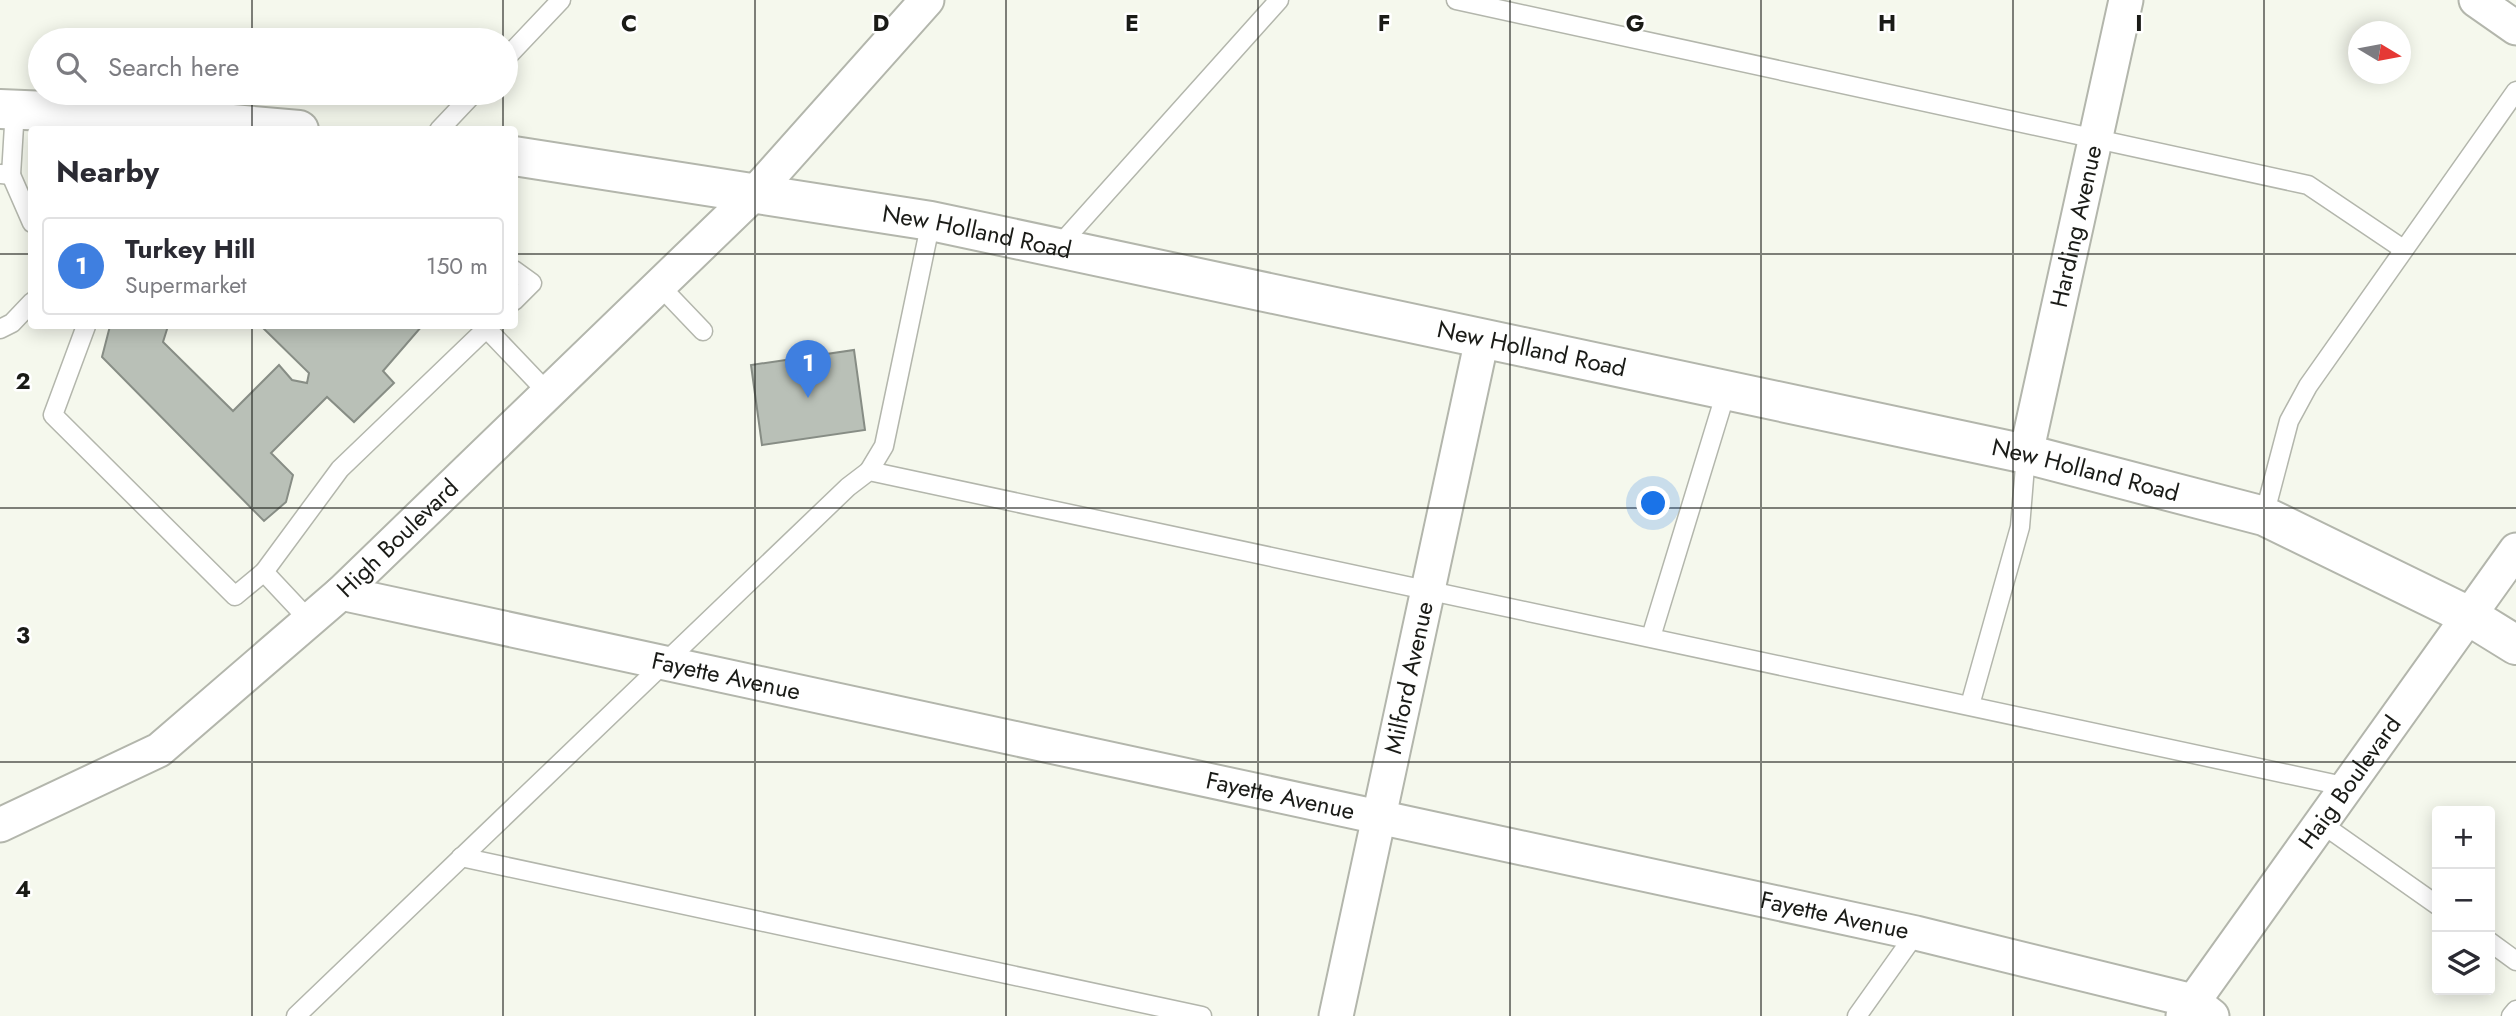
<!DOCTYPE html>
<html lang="en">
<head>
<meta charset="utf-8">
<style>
  :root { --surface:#fff; --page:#f2f2f3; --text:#2b2b33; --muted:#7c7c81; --line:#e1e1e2; --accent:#417d95 }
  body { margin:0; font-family:Jost,sans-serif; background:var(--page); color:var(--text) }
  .controls { position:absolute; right:21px; bottom:21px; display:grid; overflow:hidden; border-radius:7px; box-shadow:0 4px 18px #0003 }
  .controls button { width:63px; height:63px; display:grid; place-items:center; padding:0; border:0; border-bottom:2px solid var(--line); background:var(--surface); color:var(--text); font:35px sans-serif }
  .compass { position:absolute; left:2348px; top:21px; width:63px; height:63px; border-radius:50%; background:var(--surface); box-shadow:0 4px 18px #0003; rotate:100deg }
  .you { position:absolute; left:1654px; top:504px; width:24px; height:24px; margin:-18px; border:5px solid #fff; border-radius:50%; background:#1a73e8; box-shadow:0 0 0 10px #1a73e833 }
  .badge { display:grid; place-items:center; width:46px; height:46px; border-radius:50%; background:var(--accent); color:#fff; font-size:23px; font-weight:700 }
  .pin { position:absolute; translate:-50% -58px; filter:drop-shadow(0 2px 4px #0008) }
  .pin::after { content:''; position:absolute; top:37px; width:24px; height:21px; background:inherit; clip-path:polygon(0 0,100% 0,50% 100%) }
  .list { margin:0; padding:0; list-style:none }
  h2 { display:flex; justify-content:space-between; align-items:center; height:91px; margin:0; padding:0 28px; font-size:30px }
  h2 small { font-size:23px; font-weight:400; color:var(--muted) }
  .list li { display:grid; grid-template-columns:46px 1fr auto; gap:21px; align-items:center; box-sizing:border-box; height:98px; margin:0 14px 14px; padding:0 14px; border:2px solid var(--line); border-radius:7px }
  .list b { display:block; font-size:26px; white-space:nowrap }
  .list p { margin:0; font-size:23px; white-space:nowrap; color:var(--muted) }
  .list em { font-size:23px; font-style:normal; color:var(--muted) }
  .icon { flex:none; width:38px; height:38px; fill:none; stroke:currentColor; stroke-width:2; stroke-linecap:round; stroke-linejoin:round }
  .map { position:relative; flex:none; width:2516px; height:1016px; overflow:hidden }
  .search { position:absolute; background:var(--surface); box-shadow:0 4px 18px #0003; left:28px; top:28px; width:490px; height:77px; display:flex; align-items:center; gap:18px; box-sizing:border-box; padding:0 24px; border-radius:38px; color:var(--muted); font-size:26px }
  .panel { position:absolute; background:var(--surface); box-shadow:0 4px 18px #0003; left:28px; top:126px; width:490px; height:203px; border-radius:7px }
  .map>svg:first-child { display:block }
  .building { fill:#b9c0b7; stroke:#878d85; stroke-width:2 }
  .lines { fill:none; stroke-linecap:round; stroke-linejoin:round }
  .service-casing { stroke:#b3b6ac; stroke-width:21 }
  .minor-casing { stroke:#b3b6ac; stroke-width:37 }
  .secondary-casing { stroke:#b3b6ac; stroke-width:42 }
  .service { stroke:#fff; stroke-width:18 }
  .minor { stroke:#fff; stroke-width:33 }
  .secondary { stroke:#fff; stroke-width:38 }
  .grid { fill:none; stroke:#1a1b17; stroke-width:2; stroke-opacity:0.55 }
  .labels { text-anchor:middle; stroke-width:5; stroke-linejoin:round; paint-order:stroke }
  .street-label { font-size:24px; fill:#1a1b17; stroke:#fff }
  .grid-label { font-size:23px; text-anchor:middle; font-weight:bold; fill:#1a1b17; stroke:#fff; stroke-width:5; stroke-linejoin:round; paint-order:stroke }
</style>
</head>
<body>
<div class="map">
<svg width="2516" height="1016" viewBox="0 0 2516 1016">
  <rect width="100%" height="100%" fill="#f5f8ed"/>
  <!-- building -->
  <g class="building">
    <polygon points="110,326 168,326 163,342 233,411 279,365 292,380 307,383 309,373 261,326 422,326 383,371 394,383 354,422 327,397 271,453 293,475 286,502 264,521 102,357"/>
    <polygon points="854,350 865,430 762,445 751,365"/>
  </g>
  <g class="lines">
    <defs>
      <g id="service">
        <polyline points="1456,0 2308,185 2403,249"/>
        <polyline points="506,58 561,0"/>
        <polyline points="439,130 474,93"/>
        <polyline points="0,174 11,175 15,109"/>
        <polyline points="11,175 32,223"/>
        <polyline points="1056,249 1279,0"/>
        <polyline points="514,270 532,283 514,301"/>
        <polyline points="659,285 703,331"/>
        <polyline points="86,326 53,415 235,596 264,572 340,469 489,326"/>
        <polyline points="486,328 548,393"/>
        <polyline points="0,329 12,323 32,302"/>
        <polyline points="869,471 884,446 931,221"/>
        <polyline points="2264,516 2289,421 2308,386 2516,91"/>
        <polyline points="264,572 309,620"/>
        <polyline points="1651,637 1726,392"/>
        <polyline points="1970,705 2020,527 2026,454"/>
        <polyline points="2322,824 2437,905"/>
        <polyline points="461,857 1202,1016"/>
        <polyline points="2490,942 2516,961"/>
        <polyline points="296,1016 848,487 869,471 2348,787"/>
        <polyline points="1857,1016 1916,933"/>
        <polyline points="2511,1016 2516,1010"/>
      </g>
      <g id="minor">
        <polyline points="2476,0 2516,28"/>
        <path id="s1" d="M2026,454L2126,0"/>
        <path id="s2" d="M341,593L1916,933L2193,1001L2212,1016"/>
        <path id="s3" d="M0,825L159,750L341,593L754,194L927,0"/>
        <path id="s4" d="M1336,1016L1482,339"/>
        <path id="s5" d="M2183,1016L2516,550"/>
      </g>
      <g id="secondary">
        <polyline points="0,109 120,114 299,130"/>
        <path id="s6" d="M514,156L931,221L2026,454L2264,516L2469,616L2516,645"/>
      </g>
    </defs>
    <!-- service casing -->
    <use href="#service" class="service-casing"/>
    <!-- minor casing -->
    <use href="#minor" class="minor-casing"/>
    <!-- secondary casing -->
    <use href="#secondary" class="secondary-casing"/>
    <!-- service -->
    <use href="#service" class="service"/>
    <!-- minor -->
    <use href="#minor" class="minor"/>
    <!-- secondary -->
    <use href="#secondary" class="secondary"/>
  </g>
  <!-- grid -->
  <path class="grid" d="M252,0V40M503,0V40M755,0V1016M1006,0V1016M1258,0V1016M1510,0V1016M1761,0V1016M2013,0V1016M2264,0V1016M252,93V130M503,93V130M0,254H32M514,254H2516M252,326V1016M503,326V1016M0,508H2516M0,762H2516"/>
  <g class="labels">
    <!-- street labels -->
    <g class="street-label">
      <text dy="8" stroke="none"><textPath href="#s1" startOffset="233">Harding Avenue</textPath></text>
      <text dy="8" stroke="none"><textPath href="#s6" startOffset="469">New Holland Road</textPath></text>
      <text dy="8" stroke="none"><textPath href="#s6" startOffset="1036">New Holland Road</textPath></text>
      <text dy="8" stroke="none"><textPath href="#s6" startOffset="1603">New Holland Road</textPath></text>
      <text dy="8" stroke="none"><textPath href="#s3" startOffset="495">High Boulevard</textPath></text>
      <text dy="8" stroke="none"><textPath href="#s2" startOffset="394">Fayette Avenue</textPath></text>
      <text dy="8" stroke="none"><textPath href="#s4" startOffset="346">Milford Avenue</textPath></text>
      <text dy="8" stroke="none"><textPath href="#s5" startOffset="287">Haig Boulevard</textPath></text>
      <text dy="8" stroke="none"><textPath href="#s2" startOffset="961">Fayette Avenue</textPath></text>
      <text dy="8" stroke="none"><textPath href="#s2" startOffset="1528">Fayette Avenue</textPath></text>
    </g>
  </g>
  <g class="grid-label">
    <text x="629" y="31">C</text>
    <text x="881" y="31">D</text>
    <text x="1132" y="31">E</text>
    <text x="1384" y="31">F</text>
    <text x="1635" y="31">G</text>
    <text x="1887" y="31">H</text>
    <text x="2139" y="31">I</text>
    <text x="23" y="389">2</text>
    <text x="23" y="643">3</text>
    <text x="23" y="897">4</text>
  </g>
</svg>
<div class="controls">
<button>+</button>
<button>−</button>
<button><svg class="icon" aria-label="layers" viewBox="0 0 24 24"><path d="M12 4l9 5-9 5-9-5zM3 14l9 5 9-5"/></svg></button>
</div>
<svg class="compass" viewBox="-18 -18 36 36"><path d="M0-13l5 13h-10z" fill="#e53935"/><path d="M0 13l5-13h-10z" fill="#7c7c81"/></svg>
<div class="you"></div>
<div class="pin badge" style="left:808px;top:398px;background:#3f7fe0">1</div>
<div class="search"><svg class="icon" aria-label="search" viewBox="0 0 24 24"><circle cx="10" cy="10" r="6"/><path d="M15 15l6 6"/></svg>Search here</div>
<section class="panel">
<h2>Nearby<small></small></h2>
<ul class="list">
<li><span class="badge" style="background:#3f7fe0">1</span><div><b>Turkey Hill</b><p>Supermarket</p></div><em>150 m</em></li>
</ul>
</section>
</div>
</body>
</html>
